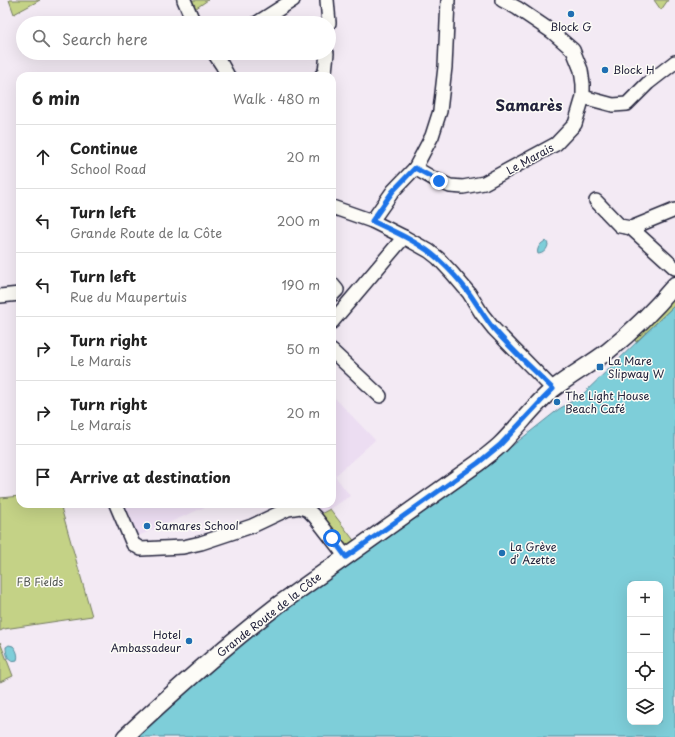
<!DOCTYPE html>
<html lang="en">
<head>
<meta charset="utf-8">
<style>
  :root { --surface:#fff; --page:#f6f6f6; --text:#222; --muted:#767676; --line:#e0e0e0 }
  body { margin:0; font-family:"Playpen Sans",sans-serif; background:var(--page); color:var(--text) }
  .controls { position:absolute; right:12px; bottom:12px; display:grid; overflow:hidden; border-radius:8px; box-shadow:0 4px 16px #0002 }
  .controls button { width:36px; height:36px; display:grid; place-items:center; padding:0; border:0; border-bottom:1px solid var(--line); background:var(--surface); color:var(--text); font:20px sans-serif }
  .stop { position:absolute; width:12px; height:12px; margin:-9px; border:3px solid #1a73e8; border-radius:50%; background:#fff }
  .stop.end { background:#1a73e8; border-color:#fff; box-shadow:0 1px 4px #0008 }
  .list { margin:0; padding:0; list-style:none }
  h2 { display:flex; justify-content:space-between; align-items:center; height:52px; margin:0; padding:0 16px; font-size:17px }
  h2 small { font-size:13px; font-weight:400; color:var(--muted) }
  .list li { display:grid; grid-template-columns:26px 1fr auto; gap:12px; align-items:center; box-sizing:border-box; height:64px; padding:0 16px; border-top:1px solid var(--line) }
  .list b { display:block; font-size:15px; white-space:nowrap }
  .list p { margin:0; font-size:13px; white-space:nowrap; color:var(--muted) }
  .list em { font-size:13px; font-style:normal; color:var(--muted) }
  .icon { flex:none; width:22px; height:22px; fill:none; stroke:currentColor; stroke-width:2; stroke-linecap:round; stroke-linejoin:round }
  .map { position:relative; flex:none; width:675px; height:737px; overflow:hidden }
  .search { position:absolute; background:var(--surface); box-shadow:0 4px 16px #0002; left:16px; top:16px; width:320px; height:44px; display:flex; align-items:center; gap:10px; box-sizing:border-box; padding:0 14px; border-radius:22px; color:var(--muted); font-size:15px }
  .panel { position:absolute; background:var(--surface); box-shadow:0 4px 16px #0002; left:16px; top:72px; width:320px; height:436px; border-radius:12px }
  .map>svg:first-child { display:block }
  .built { fill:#ecddf2 }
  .green { fill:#c4d286; stroke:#737a60 }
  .water { fill:#7eced9; stroke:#59899a; fill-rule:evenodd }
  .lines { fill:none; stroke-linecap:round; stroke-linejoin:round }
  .minor-casing { stroke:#22223b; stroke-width:16 }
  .major-casing { stroke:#22223b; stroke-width:19 }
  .minor { stroke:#fdfcf7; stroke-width:13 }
  .major { stroke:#fdfcf7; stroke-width:16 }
  .route { stroke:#1a73e8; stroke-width:5 }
  .poi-dot { fill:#1f6fb2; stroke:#fdfcf7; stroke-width:1.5 }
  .labels { text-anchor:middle; stroke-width:3; stroke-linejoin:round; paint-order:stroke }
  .poi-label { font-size:11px; fill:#22223b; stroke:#fdfcf7; text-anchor:start }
  .street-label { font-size:11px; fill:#22223b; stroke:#fdfcf7 }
  .park-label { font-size:11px; fill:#535752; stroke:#fdfcf7 }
  .district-label { font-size:15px; font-weight:bold; fill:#22223b; stroke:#fdfcf7 }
</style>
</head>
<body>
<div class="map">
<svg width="675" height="737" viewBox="0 0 675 737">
  <rect width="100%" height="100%" fill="#f3eaf4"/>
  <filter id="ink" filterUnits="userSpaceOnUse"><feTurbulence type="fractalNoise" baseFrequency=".025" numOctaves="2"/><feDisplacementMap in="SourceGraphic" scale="8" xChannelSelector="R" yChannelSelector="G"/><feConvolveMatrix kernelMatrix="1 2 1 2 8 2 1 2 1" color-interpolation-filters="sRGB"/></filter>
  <g filter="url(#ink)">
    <!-- built -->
    <g class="built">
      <polygon points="332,395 375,440 335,476 350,496 330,509 315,517 305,504 332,504"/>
      <polygon points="123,504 212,504 136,537"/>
    </g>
    <!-- green -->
    <g class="green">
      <polygon points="9,0 40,0 14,14"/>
      <polygon points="185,0 208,0 189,13"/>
      <polygon points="654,0 668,0 661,10"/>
      <polygon points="675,294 675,305 636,342 632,331"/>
      <polygon points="20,496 20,504 60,504 92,616 4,629 0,631 0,498"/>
      <polygon points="330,509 359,547 346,557 315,517"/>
      <polygon points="0,642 13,676 0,682"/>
    </g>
    <!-- water -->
    <g class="water">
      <path d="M546,241L548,244C548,249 543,254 538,254C536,249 541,242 546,241Z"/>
      <path d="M675,305V737H134L192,682L277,613L488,465L559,409L581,396ZM630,584H660V722H630Z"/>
      <path d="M9,645L13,646C16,649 19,655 17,660C8,663 6,654 6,647Z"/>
    </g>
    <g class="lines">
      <defs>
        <g id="minor">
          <polyline points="184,0 194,23"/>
          <polyline points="327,0 329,23"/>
          <polyline points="257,23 293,0"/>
          <polyline points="214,53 222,65 228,76"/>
          <polyline points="321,76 325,72 327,53"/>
          <polyline points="583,97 613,105 627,104 648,83 675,62"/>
          <polyline points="415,168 434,179 450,186 463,187 484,183 556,144 575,124 583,97 583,84 581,70 573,50 551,31 517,8 502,0"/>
          <polyline points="596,201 620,226 631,228 675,268"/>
          <polyline points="332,207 372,221 404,237 429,251 438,258 452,273 469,293 482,314 494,329 553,389"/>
          <polyline points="372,221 393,191 415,168 432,136 440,111 445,67 448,0"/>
          <polyline points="631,228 675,210"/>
          <polyline points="332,284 337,290 332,295"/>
          <polyline points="0,296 20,294"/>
          <polyline points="332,322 404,237"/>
          <polyline points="332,351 380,396"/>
          <polyline points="116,504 133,544 141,549 183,547 201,543 252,526 288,509 300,507 308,510 315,517 346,557"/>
        </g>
        <path id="major" d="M125,737C174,691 225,646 278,605L478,463C485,457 494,451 501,444C519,426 534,405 553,389C571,375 591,364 608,351C633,331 655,309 675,285"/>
      </defs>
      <!-- minor casing -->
      <use href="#minor" class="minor-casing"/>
      <!-- major casing -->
      <use href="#major" class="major-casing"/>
      <!-- minor -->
      <use href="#minor" class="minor"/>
      <!-- major -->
      <use href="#major" class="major"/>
    </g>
  </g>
  <g class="lines" filter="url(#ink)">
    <!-- route -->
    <path class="route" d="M332,538L346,557L478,463L500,445L544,398L553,389C533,369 512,350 493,328C484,317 477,304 469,293C460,281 449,269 438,259C421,243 393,231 372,221L393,191L415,168L439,181"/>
  </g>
  <!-- markers -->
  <g class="poi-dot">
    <circle cx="571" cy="14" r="4"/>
    <circle cx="605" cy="70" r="4"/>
    <rect x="596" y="363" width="8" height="8" rx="2"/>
    <circle cx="557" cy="402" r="4"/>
    <circle cx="147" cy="526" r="4"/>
    <circle cx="502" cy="553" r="4"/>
    <circle cx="189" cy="641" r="4"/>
  </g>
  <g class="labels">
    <!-- poi labels -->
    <g class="poi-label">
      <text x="571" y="31" text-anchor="middle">Block G</text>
      <text x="613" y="74">Block H</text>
      <text x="608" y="365">La Mare<tspan x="608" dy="13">Slipway W</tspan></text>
      <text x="565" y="400">The Light House<tspan x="565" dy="13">Beach Café</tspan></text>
      <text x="155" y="530">Samares School</text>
      <text x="510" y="551">La Grève<tspan x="510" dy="13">d’ Azette</tspan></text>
      <text x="181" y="639" text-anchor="end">Hotel<tspan x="181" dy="13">Ambassadeur</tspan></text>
    </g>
    <!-- street labels -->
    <g class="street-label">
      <text transform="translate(530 159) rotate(-29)" y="4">Le Marais</text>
      <text transform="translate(269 615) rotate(-38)" y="4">Grande Route de la Côte</text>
    </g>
    <!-- park labels -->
    <g class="park-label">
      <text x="40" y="586">FB Fields</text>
    </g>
    <!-- district labels -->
    <g class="district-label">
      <text x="529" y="111">Samarès</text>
    </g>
  </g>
</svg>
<div class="controls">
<button>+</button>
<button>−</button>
<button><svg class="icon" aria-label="locate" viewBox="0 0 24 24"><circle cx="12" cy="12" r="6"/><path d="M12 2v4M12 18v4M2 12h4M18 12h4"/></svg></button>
<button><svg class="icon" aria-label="layers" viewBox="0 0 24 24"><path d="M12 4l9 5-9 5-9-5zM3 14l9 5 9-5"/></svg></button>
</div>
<div class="stop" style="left:332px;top:538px"></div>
<div class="stop end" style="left:439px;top:181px"></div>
<div class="search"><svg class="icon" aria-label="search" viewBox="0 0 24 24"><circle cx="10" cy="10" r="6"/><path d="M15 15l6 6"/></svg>Search here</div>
<section class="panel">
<h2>6 min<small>Walk · 480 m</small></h2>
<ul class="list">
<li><svg class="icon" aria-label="ahead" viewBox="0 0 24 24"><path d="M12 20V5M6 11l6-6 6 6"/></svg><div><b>Continue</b><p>School Road</p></div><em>20 m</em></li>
<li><svg class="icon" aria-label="left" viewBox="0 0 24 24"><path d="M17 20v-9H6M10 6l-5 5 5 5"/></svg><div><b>Turn left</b><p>Grande Route de la Côte</p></div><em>200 m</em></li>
<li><svg class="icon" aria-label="left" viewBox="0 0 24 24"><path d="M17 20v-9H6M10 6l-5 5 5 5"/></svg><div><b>Turn left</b><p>Rue du Maupertuis</p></div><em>190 m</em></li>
<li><svg class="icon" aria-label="right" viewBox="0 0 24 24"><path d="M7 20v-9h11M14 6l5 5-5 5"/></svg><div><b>Turn right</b><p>Le Marais</p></div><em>50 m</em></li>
<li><svg class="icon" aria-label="right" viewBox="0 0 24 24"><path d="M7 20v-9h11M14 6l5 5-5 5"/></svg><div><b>Turn right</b><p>Le Marais</p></div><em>20 m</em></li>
<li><svg class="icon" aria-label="arrive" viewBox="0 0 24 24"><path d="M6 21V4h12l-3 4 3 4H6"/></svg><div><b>Arrive at destination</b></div></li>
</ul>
</section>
</div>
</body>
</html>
